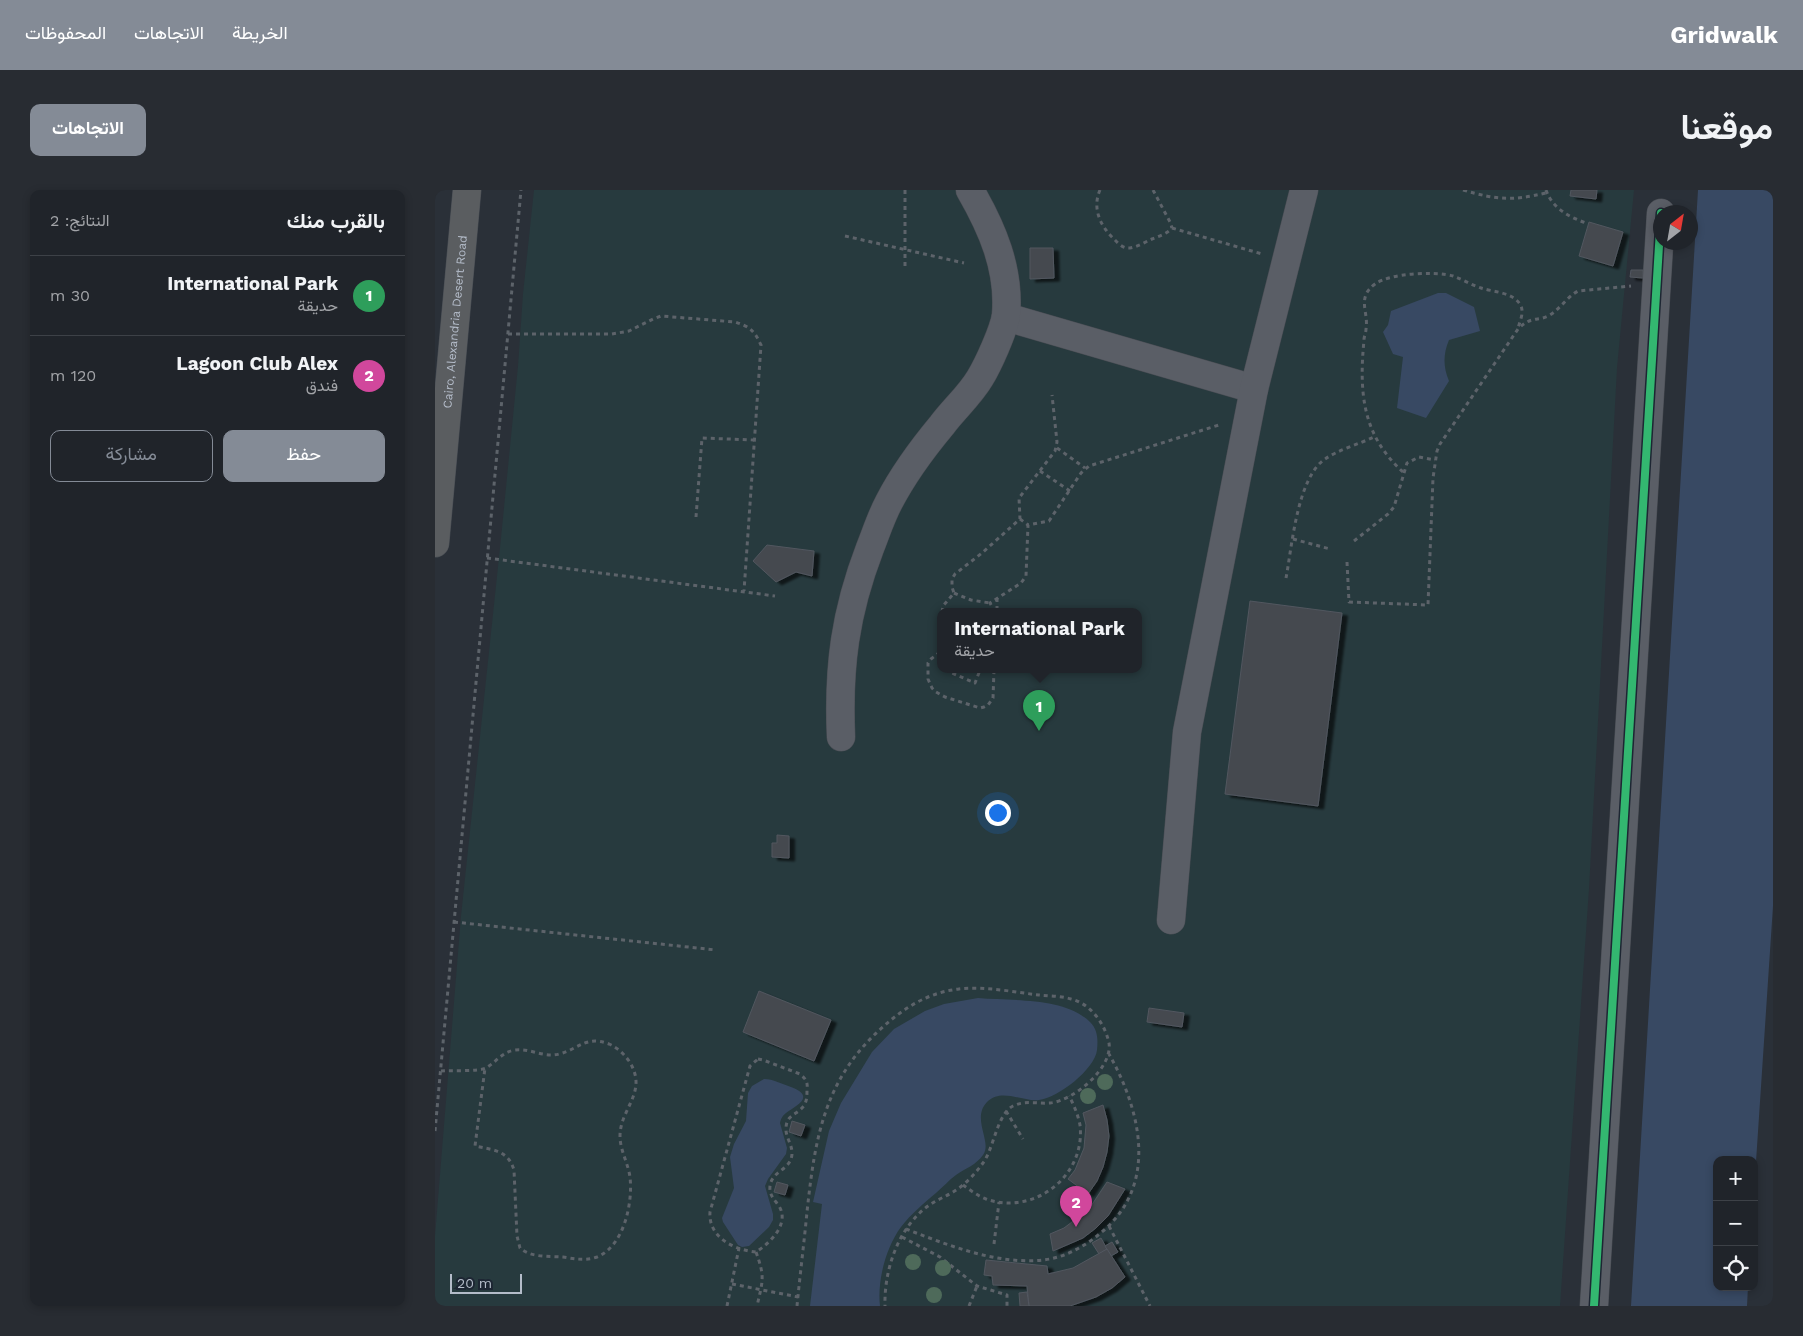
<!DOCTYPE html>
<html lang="ar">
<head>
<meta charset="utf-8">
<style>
  :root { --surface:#20242a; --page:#282c32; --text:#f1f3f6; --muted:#a2a4a8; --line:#3d4147; --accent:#848b96 }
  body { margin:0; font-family:"Work Sans",Vazirmatn,sans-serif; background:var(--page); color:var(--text); direction:rtl }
  .controls { position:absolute; right:15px; bottom:15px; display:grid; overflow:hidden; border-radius:10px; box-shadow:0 2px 8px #0003 }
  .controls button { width:45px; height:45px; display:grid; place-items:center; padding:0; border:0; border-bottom:1px solid var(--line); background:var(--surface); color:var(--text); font:25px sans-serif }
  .compass { position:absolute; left:1218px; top:15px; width:45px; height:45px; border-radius:50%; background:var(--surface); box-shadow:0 2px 8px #0003; rotate:31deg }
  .scale { position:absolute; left:15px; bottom:12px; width:72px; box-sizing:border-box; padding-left:5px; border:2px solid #b4bcc9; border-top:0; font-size:14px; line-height:18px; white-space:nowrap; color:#b4bcc9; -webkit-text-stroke:4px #1d2633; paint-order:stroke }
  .you { position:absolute; left:562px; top:622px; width:18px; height:18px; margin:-12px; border:4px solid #fff; border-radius:50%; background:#1a73e8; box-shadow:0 0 0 8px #1a73e833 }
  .badge { display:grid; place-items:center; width:32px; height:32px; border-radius:50%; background:var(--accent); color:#fff; font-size:16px; font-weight:700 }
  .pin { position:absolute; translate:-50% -41px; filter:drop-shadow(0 1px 2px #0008) }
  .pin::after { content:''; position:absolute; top:26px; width:18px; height:15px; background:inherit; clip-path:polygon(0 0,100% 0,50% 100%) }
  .popup { position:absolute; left:502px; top:418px; width:205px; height:65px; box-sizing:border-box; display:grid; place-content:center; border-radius:10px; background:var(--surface); filter:drop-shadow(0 1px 4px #0005); font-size:16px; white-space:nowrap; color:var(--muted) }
  .popup b { font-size:19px; color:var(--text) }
  .popup::after { content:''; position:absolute; left:50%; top:100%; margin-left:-10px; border:10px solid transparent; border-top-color:var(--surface) }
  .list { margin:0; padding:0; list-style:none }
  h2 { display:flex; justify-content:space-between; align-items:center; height:65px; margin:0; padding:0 20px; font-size:21px }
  h2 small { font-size:16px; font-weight:400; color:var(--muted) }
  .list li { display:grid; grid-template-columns:32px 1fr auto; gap:15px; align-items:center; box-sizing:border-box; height:80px; padding:0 20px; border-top:1px solid var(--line) }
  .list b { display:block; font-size:19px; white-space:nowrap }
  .list p { margin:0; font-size:16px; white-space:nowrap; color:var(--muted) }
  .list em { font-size:16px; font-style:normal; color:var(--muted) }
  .actions { display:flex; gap:10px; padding:15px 20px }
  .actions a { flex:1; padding:11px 0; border:1px solid var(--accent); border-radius:10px; text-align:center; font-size:18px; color:var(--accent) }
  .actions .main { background:var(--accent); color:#fff }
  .icon { flex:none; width:28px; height:28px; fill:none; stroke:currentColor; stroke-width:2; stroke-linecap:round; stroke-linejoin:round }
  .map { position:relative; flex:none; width:1338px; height:1116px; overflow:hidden; direction:ltr; border-radius:10px }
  header { display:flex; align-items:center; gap:30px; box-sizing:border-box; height:70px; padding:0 25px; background:var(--accent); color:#fff }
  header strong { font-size:24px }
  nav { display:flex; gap:28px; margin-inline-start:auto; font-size:18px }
  .intro { display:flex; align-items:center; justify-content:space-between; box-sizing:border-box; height:120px; padding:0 30px }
  h1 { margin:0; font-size:35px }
  .button { padding:12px 22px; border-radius:10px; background:var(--accent); color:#fff; font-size:18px; font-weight:700 }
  main { display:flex; gap:30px; padding:0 30px }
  aside { flex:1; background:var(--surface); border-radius:10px; box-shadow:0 2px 8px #0003 }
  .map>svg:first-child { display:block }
  .green { fill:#273a3e; fill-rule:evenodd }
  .water { fill:#384963 }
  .building { fill:#444950; stroke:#52575f; filter:url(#shadow) }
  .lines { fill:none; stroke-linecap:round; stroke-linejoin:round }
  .minor-casing { stroke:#484c53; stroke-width:29 }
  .highway-casing { stroke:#474c53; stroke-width:29 }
  .path { stroke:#5d636a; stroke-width:3; stroke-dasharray:4 4; stroke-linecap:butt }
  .minor { stroke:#5a5e66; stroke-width:28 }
  .highway { stroke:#5a5d60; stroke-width:28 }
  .cycleway-casing { stroke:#1d2633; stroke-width:11 }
  .cycleway { stroke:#33b770; stroke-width:8 }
  .tree { fill:#4e6a5a }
  .labels { text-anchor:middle; stroke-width:4; stroke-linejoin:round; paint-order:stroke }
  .street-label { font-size:12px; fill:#b4bcc9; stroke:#1d2633 }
</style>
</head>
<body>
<header>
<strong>Gridwalk</strong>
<nav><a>الخريطة</a><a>الاتجاهات</a><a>المحفوظات</a></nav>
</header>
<div class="intro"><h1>موقعنا</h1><a class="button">الاتجاهات</a></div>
<main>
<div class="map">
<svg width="1338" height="1116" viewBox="0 0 1338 1116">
  <defs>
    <filter id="shadow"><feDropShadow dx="5.5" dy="3" stdDeviation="1" flood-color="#0009"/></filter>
  </defs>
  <rect width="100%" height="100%" fill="#2a3038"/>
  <!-- green -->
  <path class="green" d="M99,0H1199L1182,178L1154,699L1125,1116H0V1046L26,726L65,358L83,176L88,104ZM505,422H703V480H505Z"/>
  <!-- water -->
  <g class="water">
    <polygon points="1263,0 1338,0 1338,716 1319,1002 1319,970 1282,970 1282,1097 1313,1097 1312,1116 1196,1116"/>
    <path d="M1003,103H1011L1039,117L1045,141L1014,150C1008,164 1008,177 1014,191L991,228L962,218L968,167L958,164L948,142L953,135L956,121Z"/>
    <path d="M543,808C577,811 630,807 655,832C663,840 663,850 662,860C660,879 623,908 604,910C588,912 567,898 553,911C535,928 558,952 548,965C541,975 531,978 521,985C514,990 508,997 501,1003C489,1013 476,1024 466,1037C451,1057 442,1091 445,1116H375L387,1014L378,1012L394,941L406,913L437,862L459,839L490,821L509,814Z"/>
    <path d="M329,889C338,889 347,894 356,897C382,907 360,916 351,923C347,926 346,929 345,933L352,958L351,964L333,989L330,996L338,1024V1030L334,1037L314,1056L307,1057L303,1055L288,1032L287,1028L299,998L295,967L299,954L311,931L313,903L317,896Z"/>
  </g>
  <!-- building -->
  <g class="building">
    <polygon points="1136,0 1162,0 1161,9 1135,6"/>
    <polygon points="1154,32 1188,42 1178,76 1144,66"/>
    <polygon points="595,58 618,58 619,88 595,89"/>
    <polygon points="1196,80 1208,80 1208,88 1195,87"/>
    <polygon points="332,355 379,361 377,386 361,382 341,392 318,371"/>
    <polygon points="815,411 907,423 883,616 790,604"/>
    <polygon points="342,645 354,646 354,668 337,667 337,653 342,653"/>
    <polygon points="324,801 396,830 379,871 308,842"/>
    <polygon points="714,818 749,823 747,837 712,832"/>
    <polygon points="668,915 672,930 674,946 672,962 668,977 662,991 653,1004 633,989 640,980 649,958 651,935 648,923"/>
    <polygon points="357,931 370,935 366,946 354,942"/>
    <polygon points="342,992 353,995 350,1005 339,1002"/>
    <polygon points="672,992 690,999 673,1026 661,1038 648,1048 618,1061 615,1044 629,1038 654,1019"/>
    <polygon points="666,1048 672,1059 664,1064 657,1053"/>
    <polygon points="677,1052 683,1062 676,1066 670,1056"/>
    <polygon points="672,1059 690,1087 677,1098 661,1107 635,1116 594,1116 592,1096 558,1095 557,1086 549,1085 551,1070 612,1076 613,1084 638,1078"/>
    <polygon points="592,1102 594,1116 585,1116 584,1103"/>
  </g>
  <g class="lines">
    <defs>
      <g id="minor">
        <polyline points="571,127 819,199"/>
        <path d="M406,547C403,477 410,423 435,358C441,343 446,327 454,312C468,285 487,259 507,235C519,219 535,205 545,188C553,175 569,140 571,125C575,79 557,38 535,0"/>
        <polyline points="736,730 752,542 819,199 869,0"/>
        <polyline points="1159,1116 1226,23"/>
      </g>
      <g id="highway">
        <path id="s1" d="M0,353L32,0"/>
      </g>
    </defs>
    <!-- minor casing -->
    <use href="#minor" class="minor-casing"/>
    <!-- highway casing -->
    <use href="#highway" class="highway-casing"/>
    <!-- path -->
    <g class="path">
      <polyline points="470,0 470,77"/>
      <path d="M665,0C657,18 665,36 679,49C683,53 688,59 695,58C702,57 710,52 717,49C724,46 732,44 737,38"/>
      <polyline points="718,0 735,32 737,38"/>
      <path d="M1028,0C1063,10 1076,11 1111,3"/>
      <path d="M1111,0C1117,18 1134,27 1151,33"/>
      <polyline points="737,38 827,64"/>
      <polyline points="410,46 529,73"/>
      <path d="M73,144H177L194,141L218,129L226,126L300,132C315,137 319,140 326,155L309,401"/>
      <polyline points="622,258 650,278"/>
      <polyline points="605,281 635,301"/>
      <path d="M968,282C927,245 924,202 929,150C929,146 931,143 931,139C934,122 921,108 940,94C955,83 1000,81 1018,86C1027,89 1036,95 1046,98C1058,102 1079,102 1086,116C1089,123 1085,131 1083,138"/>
      <polyline points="261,327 267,248 319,250"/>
      <polyline points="585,329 593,335"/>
      <polyline points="858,349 895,359"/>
      <polyline points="919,351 953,324 959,317 972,273 984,267 1000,270"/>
      <polyline points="52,368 340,406"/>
      <path d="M912,372L914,412L993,415L998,288L1002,261L1005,254L1083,139C1097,125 1103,132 1115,125C1126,118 1132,107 1143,101L1196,96"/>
      <path d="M851,388C857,357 862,288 890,269C903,260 924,254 939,247"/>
      <polyline points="519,403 536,410 555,413"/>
      <polyline points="562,408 562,422"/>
      <polyline points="507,422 508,416 519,403 517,397 517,389 520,384 547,363 585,329 584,308 620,261 622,252 617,205"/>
      <polyline points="560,422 555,413 586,393 591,386 593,335 614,331 646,283 654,276 787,234"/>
      <polyline points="505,462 496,469 493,473 493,489 497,498 501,502 510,507 545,518 549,517 553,515 558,508 559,480"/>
      <polyline points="510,480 540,493 545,480"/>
      <polyline points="19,732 281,760"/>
      <path d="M323,869L328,870L365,884C371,889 373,892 372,900C372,905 372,909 370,914C363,926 350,923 351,941C352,949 357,955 357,963C357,980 337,980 335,996C334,1005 339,1009 344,1016C355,1034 335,1053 321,1062C299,1060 273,1047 275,1022L315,876Z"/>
      <path d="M6,881C16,880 42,882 51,878C61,872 67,862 80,860C95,858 109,868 124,864C144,859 151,845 174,854C183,858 189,864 194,871C214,902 185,918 185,946C185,960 193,973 195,987C198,1013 189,1056 162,1067C151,1071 140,1069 128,1067C114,1066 96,1068 85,1058L82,1046L79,980C73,960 58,960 40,956L50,878"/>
      <polyline points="571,921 588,949"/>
      <polyline points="0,941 86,0"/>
      <path d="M528,995C535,1000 543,1006 551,1009C599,1026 651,986 645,935C643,925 639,915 634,906"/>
      <polyline points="674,1036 715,1116"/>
      <path d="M471,1039C515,1056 567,1077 615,1069C635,1065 653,1054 668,1041C724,993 705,919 674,864"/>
      <polyline points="467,1047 505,1067 542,1096 572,1105 572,1116"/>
      <polyline points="559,1054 564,1012"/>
      <path d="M321,1062C330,1087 328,1090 322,1116"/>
      <polyline points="297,1094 363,1107"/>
      <polyline points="292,1116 304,1058"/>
      <path d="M362,1116C365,1085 369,1053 372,1022C380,948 389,888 449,836C470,817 495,802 524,799C550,796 578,802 604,805C614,806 626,806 636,809C656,814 670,834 674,853C678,878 638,911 615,913C603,914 590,910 578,916C562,924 559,958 548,973C540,984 530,995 518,1002C510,1007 501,1010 493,1016C463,1038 449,1080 450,1116"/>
      <polyline points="534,1116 542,1096"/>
    </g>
    <!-- minor -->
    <use href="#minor" class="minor"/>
    <!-- highway -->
    <use href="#highway" class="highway"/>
    <defs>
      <polyline id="cycleway" points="1159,1116 1226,23"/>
    </defs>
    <!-- cycleway casing -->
    <use href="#cycleway" class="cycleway-casing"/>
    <!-- cycleway -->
    <use href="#cycleway" class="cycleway"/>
  </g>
  <!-- trees -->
  <g class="tree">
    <circle cx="670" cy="892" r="8"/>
    <circle cx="653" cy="906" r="8"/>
    <circle cx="478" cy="1072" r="8"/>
    <circle cx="508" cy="1078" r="8"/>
    <circle cx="499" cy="1105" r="8"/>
  </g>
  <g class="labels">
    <!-- street labels -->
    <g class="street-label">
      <text dy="4" stroke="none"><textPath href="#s1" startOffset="222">Cairo, Alexandria Desert Road</textPath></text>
    </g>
  </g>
</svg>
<div class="controls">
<button>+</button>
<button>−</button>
<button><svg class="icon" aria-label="locate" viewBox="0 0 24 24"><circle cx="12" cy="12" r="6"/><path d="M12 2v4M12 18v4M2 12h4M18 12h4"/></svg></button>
</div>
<svg class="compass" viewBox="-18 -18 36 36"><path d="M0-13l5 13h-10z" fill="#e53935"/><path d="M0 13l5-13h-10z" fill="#a2a4a8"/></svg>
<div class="scale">20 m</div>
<div class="you"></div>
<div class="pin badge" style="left:604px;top:541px;background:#2e9e5b">1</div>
<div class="popup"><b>International Park</b>حديقة</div>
<div class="pin badge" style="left:641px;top:1037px;background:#d1479c">2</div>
</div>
<aside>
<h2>بالقرب منك<small>النتائج: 2</small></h2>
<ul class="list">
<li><span class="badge" style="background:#2e9e5b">1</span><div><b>International Park</b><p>حديقة</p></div><em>30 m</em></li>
<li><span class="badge" style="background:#d1479c">2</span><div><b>Lagoon Club Alex</b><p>فندق</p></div><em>120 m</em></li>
</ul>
<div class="actions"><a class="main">حفظ</a><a>مشاركة</a></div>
</aside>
</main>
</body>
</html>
